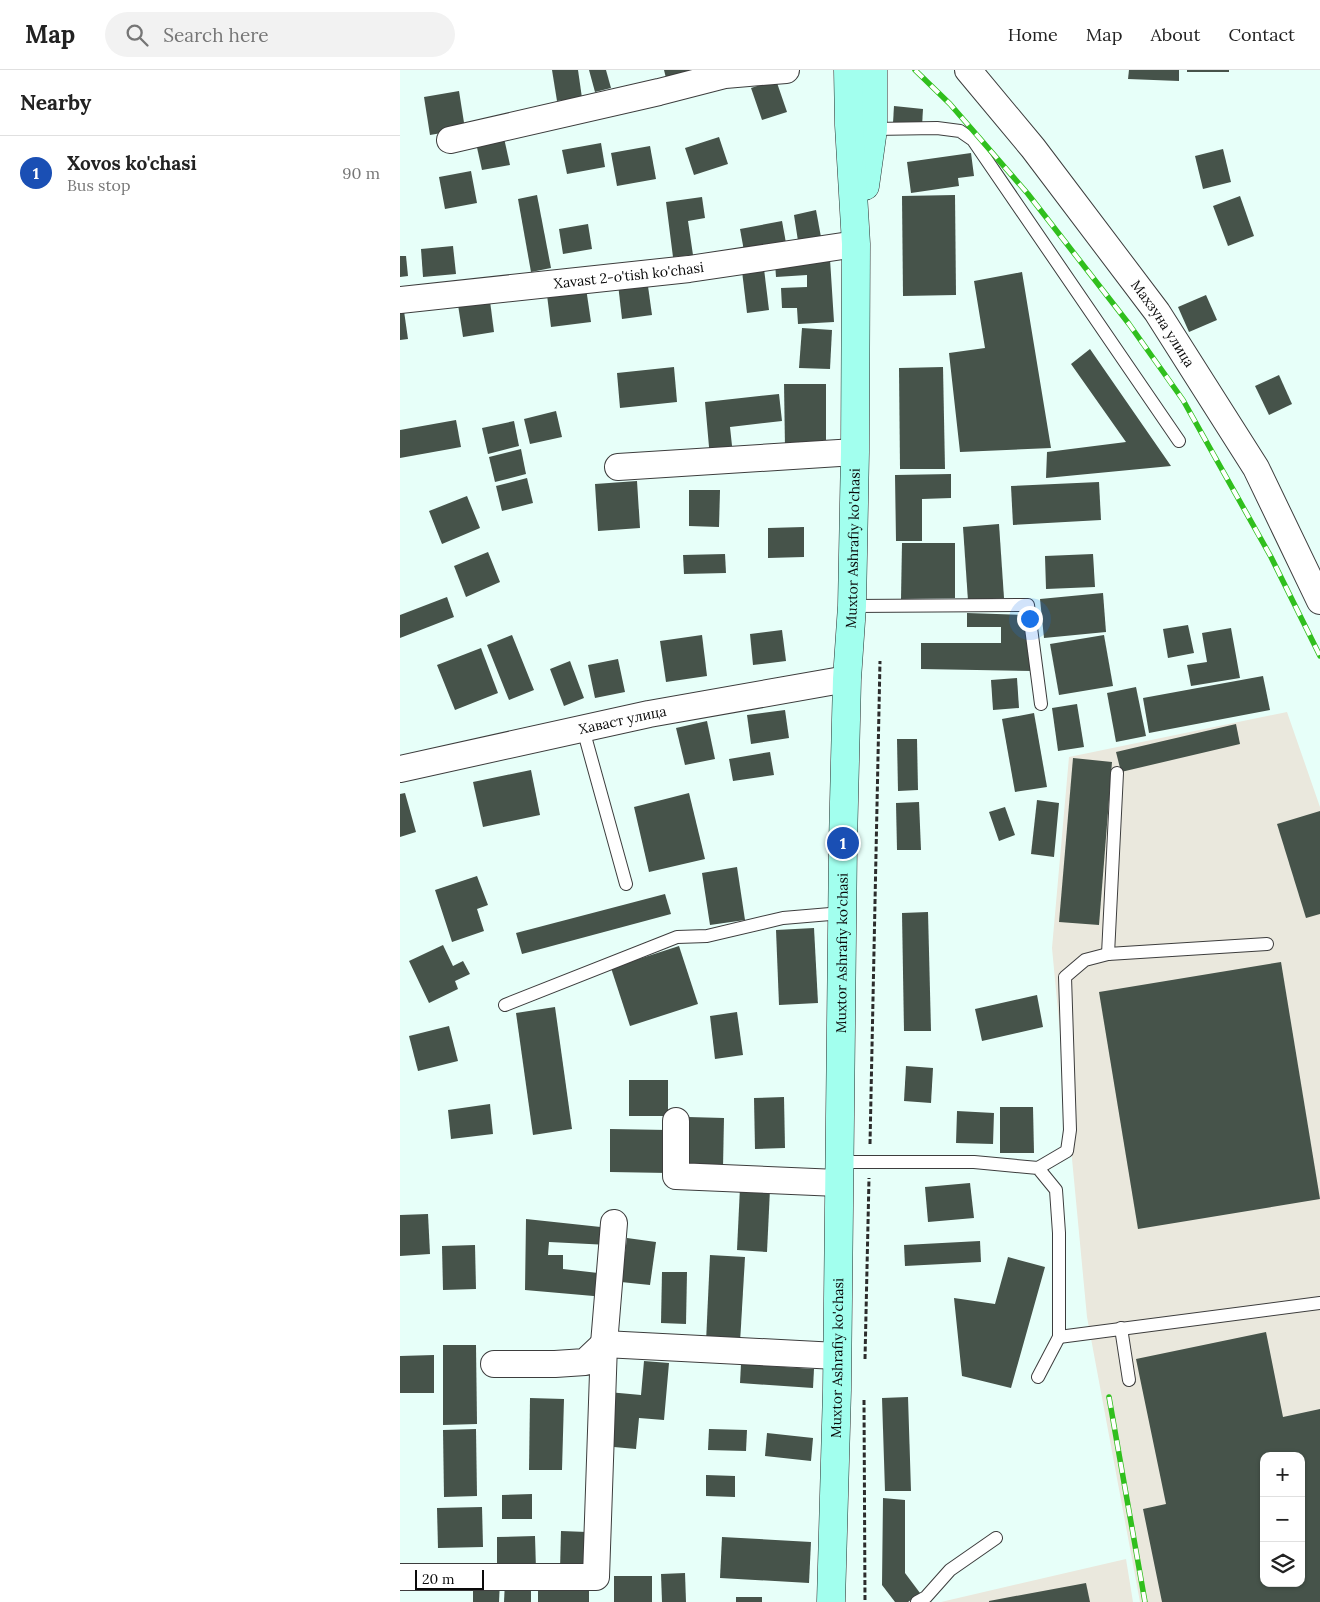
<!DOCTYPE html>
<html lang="en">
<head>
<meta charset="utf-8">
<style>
  :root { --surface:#fff; --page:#f2f2f2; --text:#222; --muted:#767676; --line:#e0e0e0; --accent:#286920 }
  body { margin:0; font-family:Lora,serif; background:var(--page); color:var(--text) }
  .controls { position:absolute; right:15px; bottom:15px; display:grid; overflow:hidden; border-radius:10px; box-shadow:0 1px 4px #0004 }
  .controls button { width:45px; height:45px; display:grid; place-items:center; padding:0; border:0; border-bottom:1px solid var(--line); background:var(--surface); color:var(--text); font:25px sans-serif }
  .scale { position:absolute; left:15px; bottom:12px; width:69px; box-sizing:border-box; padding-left:5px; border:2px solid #0a0a0a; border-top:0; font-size:14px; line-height:18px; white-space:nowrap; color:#0a0a0a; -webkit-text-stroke:4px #fff; paint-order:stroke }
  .you { position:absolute; left:629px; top:548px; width:18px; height:18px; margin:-12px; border:4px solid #fff; border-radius:50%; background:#1a73e8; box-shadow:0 0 0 8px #1a73e833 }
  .badge { display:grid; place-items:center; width:32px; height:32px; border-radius:50%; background:var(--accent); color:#fff; font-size:16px; font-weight:700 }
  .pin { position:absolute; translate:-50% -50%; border:2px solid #fff; box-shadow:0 1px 5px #0006 }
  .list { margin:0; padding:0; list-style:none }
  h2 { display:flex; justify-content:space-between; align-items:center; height:65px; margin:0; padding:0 20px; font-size:21px }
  h2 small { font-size:16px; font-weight:400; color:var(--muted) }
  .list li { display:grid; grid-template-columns:32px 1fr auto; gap:15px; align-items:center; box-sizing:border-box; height:75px; padding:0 20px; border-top:1px solid var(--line) }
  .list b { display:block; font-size:19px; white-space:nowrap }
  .list p { margin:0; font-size:16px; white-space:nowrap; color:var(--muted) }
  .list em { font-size:16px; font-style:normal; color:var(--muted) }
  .icon { flex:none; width:28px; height:28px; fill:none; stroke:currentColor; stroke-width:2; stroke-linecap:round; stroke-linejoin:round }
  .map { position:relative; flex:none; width:920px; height:1532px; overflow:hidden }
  header { display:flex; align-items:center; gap:30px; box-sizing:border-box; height:70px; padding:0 25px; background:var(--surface); border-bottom:1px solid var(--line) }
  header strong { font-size:24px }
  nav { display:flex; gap:28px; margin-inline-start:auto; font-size:18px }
  .search { width:350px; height:45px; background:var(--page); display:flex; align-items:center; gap:12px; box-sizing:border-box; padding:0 18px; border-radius:28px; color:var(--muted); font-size:19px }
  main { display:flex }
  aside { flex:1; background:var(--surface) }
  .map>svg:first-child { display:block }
  .industrial { fill:#eae8dd; fill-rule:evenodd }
  .building { fill:#46534a; fill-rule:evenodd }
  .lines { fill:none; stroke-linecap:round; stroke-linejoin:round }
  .service-casing { stroke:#3d3d3d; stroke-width:14 }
  .minor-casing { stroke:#3d3d3d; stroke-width:28 }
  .secondary-casing { stroke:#2c2c2c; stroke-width:29 }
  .path { stroke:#2c2c2c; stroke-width:3; stroke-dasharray:5 2.5; stroke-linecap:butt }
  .service { stroke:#fff; stroke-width:12 }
  .minor { stroke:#fff; stroke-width:26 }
  .secondary { stroke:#a2ffee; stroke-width:28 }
  .rail-casing { stroke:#30bf1d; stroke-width:5.5 }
  .rail { stroke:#fff; stroke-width:4; stroke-dasharray:11; stroke-linecap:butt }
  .labels { text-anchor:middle; stroke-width:5; stroke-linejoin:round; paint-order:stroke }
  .street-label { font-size:14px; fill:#0a0a0a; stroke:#fff }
</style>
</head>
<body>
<header>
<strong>Map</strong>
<div class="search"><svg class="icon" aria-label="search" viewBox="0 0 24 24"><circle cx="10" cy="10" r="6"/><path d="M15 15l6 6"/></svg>Search here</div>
<nav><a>Home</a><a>Map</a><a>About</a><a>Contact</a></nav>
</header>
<main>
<aside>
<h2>Nearby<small></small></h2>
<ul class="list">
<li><span class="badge" style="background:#1a4fb4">1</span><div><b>Xovos ko'chasi</b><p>Bus stop</p></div><em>90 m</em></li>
</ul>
</aside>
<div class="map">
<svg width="920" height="1532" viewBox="0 0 920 1532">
  <rect width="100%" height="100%" fill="#e7fff9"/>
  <!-- industrial -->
  <g class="industrial">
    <path d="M887,642L920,737V1532H740L687,1247L652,878L669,687ZM864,1386H901V1513H864Z"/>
    <polygon points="726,1489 733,1532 541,1532"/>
  </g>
  <!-- building -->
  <g class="building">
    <polygon points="152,0 178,0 182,28 157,31"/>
    <polygon points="189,0 206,0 211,18 195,22"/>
    <polygon points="264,0 296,0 266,8"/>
    <polygon points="729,0 779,0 779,11 728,9"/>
    <rect x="787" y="0" width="42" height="2"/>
    <polygon points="376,10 387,42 362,50 351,18"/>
    <polygon points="59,21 65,59 30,65 24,27"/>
    <polygon points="494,36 523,39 522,56 493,53"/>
    <polygon points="319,67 328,94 294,105 285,78"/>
    <polygon points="104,68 110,95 82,100 76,73"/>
    <polygon points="201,73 205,97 167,104 162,80"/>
    <polygon points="250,76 256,109 217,116 211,83"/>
    <polygon points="823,79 831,112 803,119 795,86"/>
    <polygon points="571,83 574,106 558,108 559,116 511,123 507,92"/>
    <polygon points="71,101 77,133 45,139 39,107"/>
    <polygon points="137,125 151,198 131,202 118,129"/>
    <polygon points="555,125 556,225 503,226 502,126"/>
    <polygon points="840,126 854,166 828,176 813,136"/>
    <polygon points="302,127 305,148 288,151 293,185 273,187 266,132"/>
    <polygon points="416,140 421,167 398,171 394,145"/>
    <polygon points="382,151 386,173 344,181 340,159"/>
    <polygon points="188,154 192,179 163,184 159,159"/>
    <polygon points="53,176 56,204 23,207 21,179"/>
    <polygon points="0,186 6,186 8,206 0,207"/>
    <polygon points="430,189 434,252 398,254 397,238 382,238 381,218 407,217 407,205 376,207 375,193"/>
    <polygon points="364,199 369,240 347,243 342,201"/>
    <polygon points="622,202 651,378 560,382 549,283 585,278 574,211"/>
    <polygon points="247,209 252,245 222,249 218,214"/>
    <polygon points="185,211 191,252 151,257 146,217"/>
    <polygon points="806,225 817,250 789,262 778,237"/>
    <polygon points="90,231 94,262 63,267 58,235"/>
    <polygon points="0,234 3,234 8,269 0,270"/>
    <polygon points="402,258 432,260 430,299 399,298"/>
    <polygon points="690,279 771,396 646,408 647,382 726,372 671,294"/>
    <polygon points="274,297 277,332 220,338 217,303"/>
    <polygon points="543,297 545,399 500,399 499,298"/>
    <polygon points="879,305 892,334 869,345 855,316"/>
    <polygon points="384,314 426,314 426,377 385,377"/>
    <polygon points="379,324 382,351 330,357 333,385 310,388 305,332"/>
    <polygon points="156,341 162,367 130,374 124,349"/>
    <polygon points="56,350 61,377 0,388 0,360"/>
    <polygon points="114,351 119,376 88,384 82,358"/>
    <polygon points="121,379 126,404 95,412 89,387"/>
    <polygon points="551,404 551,428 522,429 522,471 496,471 495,405"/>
    <polygon points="127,408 133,433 102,441 96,416"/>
    <polygon points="237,411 240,458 198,461 195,414"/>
    <polygon points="699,412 701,450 613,455 611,416"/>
    <polygon points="289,420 320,420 319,457 289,456"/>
    <polygon points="67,426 80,458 42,474 29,441"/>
    <polygon points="599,454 604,528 568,531 563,457"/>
    <polygon points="404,457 404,487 368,488 368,458"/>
    <polygon points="502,473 555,473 555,528 501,529"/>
    <polygon points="88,482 100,512 66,527 54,496"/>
    <polygon points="325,484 326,503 284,504 283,485"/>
    <polygon points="693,484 695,517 646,519 645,486"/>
    <polygon points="703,523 706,562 644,568 640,529"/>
    <polygon points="47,527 54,547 0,568 0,545"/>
    <polygon points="567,543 626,545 633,601 521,599 521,573 601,573 601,557 567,557"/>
    <polygon points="788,555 794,583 768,588 763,559"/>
    <polygon points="831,558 840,608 791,616 787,595 807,592 802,563"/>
    <polygon points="382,560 386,591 353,595 350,564"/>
    <polygon points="112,565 134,620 109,630 87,575"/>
    <polygon points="302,565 307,606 266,612 260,571"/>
    <polygon points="704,565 713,616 659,625 650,574"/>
    <polygon points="81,578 98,623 55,640 37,595"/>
    <polygon points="218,589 225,622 195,628 188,595"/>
    <polygon points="170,591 184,628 164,636 150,599"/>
    <polygon points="863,606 870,640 749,663 743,628"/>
    <polygon points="617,608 619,638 593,640 591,610"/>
    <polygon points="736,617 746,666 716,672 707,623"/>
    <polygon points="677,634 684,677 658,681 652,638"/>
    <polygon points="385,640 389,668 351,674 347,645"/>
    <polygon points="634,643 647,717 615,722 602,649"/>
    <polygon points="307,651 315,689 285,695 276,658"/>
    <polygon points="836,654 840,674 721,702 716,682"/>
    <polygon points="497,669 517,669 518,720 498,721"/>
    <polygon points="370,682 374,705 333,711 329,689"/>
    <polygon points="673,688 712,692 699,855 659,852"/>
    <polygon points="131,700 140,745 83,757 73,712"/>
    <polygon points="5,723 16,762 0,767 0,724"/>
    <polygon points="289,723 305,789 249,802 234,737"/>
    <polygon points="637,730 659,733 654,787 631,784"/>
    <polygon points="519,732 521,780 497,780 496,733"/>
    <polygon points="605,737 615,765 599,771 589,742"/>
    <polygon points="920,741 920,844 906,848 877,754"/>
    <polygon points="337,797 345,850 310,855 302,803"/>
    <polygon points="77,806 88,835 77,839 84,861 52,872 35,820"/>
    <polygon points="265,824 271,844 122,884 116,863"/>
    <polygon points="528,842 531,961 504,961 502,843"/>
    <polygon points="414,858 418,933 379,935 376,860"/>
    <polygon points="43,875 53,896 63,891 70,904 55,911 58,919 29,933 9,891"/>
    <polygon points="279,876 298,934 230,956 211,898"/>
    <polygon points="881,892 920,1129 738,1159 699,922"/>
    <polygon points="637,925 643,957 582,971 575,939"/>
    <polygon points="155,937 172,1059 133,1065 116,943"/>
    <polygon points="337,942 343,985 315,989 310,946"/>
    <polygon points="49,956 58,991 18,1001 9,966"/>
    <polygon points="506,996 533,998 531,1033 504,1031"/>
    <rect x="229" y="1010" width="39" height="36"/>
    <polygon points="384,1027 385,1078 355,1079 354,1028"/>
    <polygon points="90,1034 93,1064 51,1069 48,1040"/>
    <polygon points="600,1037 633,1037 634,1083 600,1083"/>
    <polygon points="557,1041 594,1043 593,1074 556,1073"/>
    <polygon points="288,1047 324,1048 323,1097 287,1097"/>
    <polygon points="210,1059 268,1060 268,1103 210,1102"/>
    <polygon points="570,1113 574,1148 528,1152 525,1117"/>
    <polygon points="340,1117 370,1119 367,1182 337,1180"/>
    <polygon points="28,1144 30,1184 0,1186 0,1145"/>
    <polygon points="126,1149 210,1158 209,1175 149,1172 148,1185 163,1185 163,1199 207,1204 205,1227 125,1220"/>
    <polygon points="227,1168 256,1172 250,1215 221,1212"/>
    <polygon points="580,1171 581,1192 505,1196 504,1175"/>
    <polygon points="75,1175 76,1219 43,1220 42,1176"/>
    <polygon points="310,1185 345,1187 340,1273 306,1272"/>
    <polygon points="608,1187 645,1197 611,1318 562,1306 554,1228 595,1234"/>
    <polygon points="262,1202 287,1202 286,1254 261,1253"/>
    <path d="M866,1262L883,1347L920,1339V1532H762L743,1439L766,1434L736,1289ZM864,1386H901V1513H864Z"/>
    <polygon points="43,1275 76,1275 77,1354 43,1355"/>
    <polygon points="34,1285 34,1323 0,1323 0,1286"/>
    <polygon points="244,1291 269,1293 264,1350 239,1348 236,1379 203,1376 208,1322 241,1325"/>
    <polygon points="341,1294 414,1299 413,1318 340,1313"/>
    <polygon points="508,1327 511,1421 485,1421 482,1328"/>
    <polygon points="130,1328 164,1329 162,1400 129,1400"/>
    <polygon points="76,1359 77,1426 44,1427 43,1360"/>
    <polygon points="309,1359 347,1360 346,1381 308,1380"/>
    <polygon points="367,1363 413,1368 411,1391 365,1386"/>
    <polygon points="306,1405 335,1406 335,1427 306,1426"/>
    <polygon points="132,1424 132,1449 102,1449 102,1425"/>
    <polygon points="483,1428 505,1430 505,1503 520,1523 508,1532 495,1532 482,1515"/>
    <polygon points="82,1437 83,1477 38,1478 37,1438"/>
    <polygon points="161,1461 187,1462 186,1500 160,1500"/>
    <polygon points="135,1466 136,1500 97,1500 97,1467"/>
    <polygon points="322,1467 411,1472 409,1513 320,1508"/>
    <polygon points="285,1503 286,1532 262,1532 261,1504"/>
    <rect x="214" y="1506" width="38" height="26"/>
    <polygon points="73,1511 100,1511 99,1532 73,1532"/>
    <polygon points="105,1511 131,1512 131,1532 104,1532"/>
    <polygon points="686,1513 690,1532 589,1532 589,1531"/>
    <rect x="138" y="1515" width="51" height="17"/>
    <rect x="336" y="1527" width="26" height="5"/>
  </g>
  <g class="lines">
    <defs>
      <g id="service">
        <polyline points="473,59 537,58 560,61 573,70 779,371"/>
        <polyline points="452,536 628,535 641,634"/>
        <polyline points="183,659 226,814"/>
        <polyline points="708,884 717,703"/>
        <polyline points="105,935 277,867 307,866 383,848 442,843"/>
        <polyline points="439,1092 574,1092 638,1098 656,1120 659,1163 659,1267 638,1307"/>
        <polyline points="638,1098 667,1081 670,1060 665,907 685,890 708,884 867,874"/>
        <polyline points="721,1258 729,1310"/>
        <polyline points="659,1267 920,1233"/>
        <polyline points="517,1532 526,1527 550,1500 596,1468"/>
      </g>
      <g id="minor">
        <path id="s1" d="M568,0L633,78L757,242L856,398L920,531"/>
        <polyline points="50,70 259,22 325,5 386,0"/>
        <path id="s2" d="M0,230L289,199L456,174"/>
        <polyline points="218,397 455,382"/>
        <path id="s3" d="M0,699L249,644L447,609"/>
        <polyline points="276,1051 276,1106 438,1113"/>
        <polyline points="94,1294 155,1294 185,1292 204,1274 437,1286"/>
        <polyline points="0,1507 196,1507 204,1274 214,1153"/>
      </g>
      <g id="secondary">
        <polyline points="465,116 473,59 473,0"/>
        <path id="s4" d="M431,1532L437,1320L443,773L447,609L452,536L455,382L456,174L449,55L448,0"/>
      </g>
    </defs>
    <!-- service casing -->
    <use href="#service" class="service-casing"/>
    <!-- minor casing -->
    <use href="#minor" class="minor-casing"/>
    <!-- secondary casing -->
    <use href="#secondary" class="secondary-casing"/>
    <!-- path -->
    <g class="path">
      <polyline points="470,1074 480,591"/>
      <polyline points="465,1289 469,1108"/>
      <polyline points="464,1330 465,1532"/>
    </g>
    <!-- service -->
    <use href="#service" class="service"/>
    <!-- minor -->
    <use href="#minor" class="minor"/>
    <!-- secondary -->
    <use href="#secondary" class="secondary"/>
    <defs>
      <g id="rail">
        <polyline points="515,0 550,34 628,124 729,254 783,330 871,487 920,586"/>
        <polyline points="709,1327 745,1532"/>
      </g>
    </defs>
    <!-- rail casing -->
    <use href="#rail" class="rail-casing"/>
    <!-- rail -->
    <use href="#rail" class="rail"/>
  </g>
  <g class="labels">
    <!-- street labels -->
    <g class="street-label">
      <text dy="5" stroke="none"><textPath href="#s2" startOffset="230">Xavast 2-o'tish ko'chasi</textPath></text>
      <text dy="5" stroke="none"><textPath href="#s1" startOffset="320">Махзуна улица</textPath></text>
      <text dy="5" stroke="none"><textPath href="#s4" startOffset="1054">Muxtor Ashrafiy ko'chasi</textPath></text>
      <text dy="5" stroke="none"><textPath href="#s3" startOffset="228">Хаваст улица</textPath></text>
      <text dy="5" stroke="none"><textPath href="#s4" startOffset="649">Muxtor Ashrafiy ko'chasi</textPath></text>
      <text dy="5" stroke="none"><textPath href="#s4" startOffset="244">Muxtor Ashrafiy ko'chasi</textPath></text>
    </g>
  </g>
</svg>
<div class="controls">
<button>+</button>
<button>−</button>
<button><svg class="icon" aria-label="layers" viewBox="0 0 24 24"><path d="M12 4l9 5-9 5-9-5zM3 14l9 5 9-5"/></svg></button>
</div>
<div class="scale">20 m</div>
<div class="you"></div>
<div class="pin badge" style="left:443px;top:773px;background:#1a4fb4">1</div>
</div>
</main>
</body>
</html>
